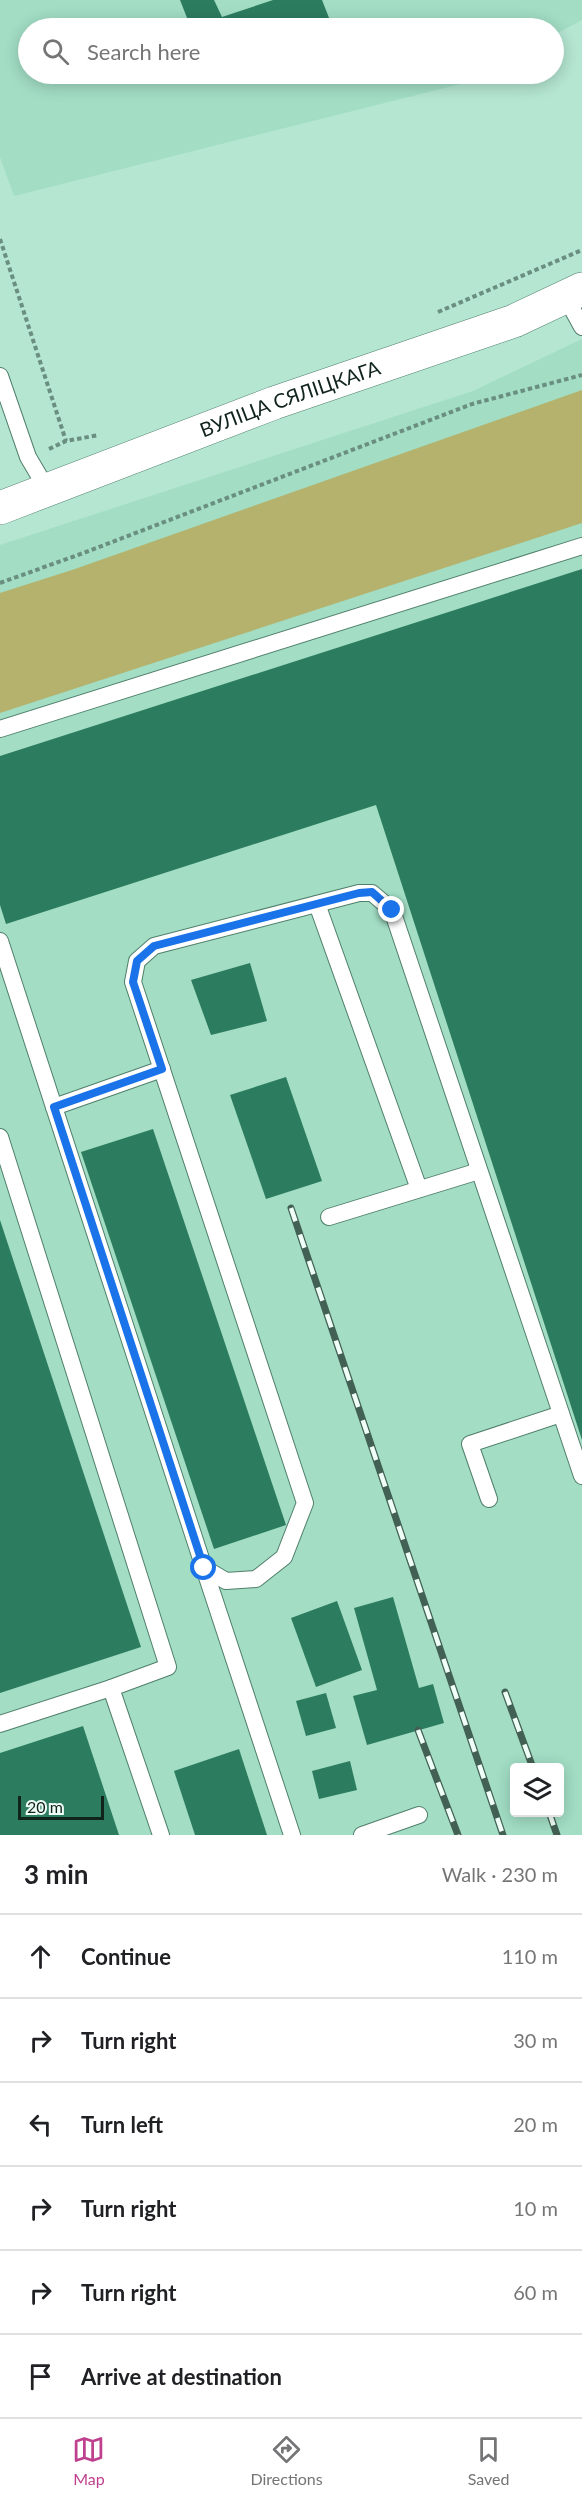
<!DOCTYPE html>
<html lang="en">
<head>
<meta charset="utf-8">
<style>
  :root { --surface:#fff; --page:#f6f6f6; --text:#202124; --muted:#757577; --line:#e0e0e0; --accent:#bf418e }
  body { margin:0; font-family:Lato,sans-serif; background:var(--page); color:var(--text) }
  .controls { position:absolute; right:18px; bottom:18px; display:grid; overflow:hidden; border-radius:6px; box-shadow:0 3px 15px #0003 }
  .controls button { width:54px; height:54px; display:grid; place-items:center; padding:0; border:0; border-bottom:2px solid var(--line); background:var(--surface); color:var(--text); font:30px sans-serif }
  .scale { position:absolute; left:18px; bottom:15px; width:86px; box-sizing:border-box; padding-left:6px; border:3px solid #10241c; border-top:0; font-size:16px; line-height:21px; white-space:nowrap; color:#10241c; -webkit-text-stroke:4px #effef7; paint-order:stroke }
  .stop { position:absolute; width:18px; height:18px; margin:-14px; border:4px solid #1a73e8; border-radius:50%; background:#fff }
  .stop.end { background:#1a73e8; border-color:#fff; box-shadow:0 2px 6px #0008 }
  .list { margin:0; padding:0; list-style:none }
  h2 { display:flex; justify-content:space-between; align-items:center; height:78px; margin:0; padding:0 24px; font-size:26px }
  h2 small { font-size:20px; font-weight:400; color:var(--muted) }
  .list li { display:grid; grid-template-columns:39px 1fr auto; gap:18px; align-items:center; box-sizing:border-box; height:84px; padding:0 24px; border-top:2px solid var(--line) }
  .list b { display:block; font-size:22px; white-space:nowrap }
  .list em { font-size:20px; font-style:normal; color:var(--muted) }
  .icon { flex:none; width:33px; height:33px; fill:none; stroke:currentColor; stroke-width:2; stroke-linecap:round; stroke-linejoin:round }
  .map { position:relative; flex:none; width:582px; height:1835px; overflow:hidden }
  .search { position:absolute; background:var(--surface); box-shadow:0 3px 15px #0003; left:18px; right:18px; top:18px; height:66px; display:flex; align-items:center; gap:15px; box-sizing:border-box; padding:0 21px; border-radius:33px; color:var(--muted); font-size:22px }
  .sheet { height:582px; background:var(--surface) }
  nav { display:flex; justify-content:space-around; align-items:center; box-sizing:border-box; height:84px; border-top:2px solid var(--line); background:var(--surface); font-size:16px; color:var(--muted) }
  nav a { display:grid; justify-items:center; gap:3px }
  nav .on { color:var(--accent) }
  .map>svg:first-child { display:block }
  .built { fill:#a2ddc4; fill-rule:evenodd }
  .green { fill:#b4b26c }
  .building { fill:#2c7c60 }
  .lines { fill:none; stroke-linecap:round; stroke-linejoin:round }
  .lane-casing { stroke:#507f6b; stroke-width:18 }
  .secondary-casing { stroke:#507f6b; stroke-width:34 }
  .path { stroke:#6a8f80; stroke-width:4; stroke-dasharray:4.5 3; stroke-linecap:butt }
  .lane { stroke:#fff; stroke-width:16 }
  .secondary { stroke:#fff; stroke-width:33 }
  .rail-casing { stroke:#436054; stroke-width:7 }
  .rail { stroke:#effef7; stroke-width:4.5; stroke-dasharray:14; stroke-linecap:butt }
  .route { stroke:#1a73e8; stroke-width:8 }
  .labels { text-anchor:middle; stroke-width:5; stroke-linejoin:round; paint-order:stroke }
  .street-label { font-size:20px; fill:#10241c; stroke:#effef7 }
</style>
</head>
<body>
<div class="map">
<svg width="582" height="1835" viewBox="0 0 582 1835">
  <rect width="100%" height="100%" fill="#b4e6d1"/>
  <!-- built -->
  <g class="built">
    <polygon points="0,0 582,0 582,20 554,35 554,28 28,28 28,74 482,74 461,84 14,196 0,157"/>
    <path d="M582,339V1835H0V545L473,391ZM514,1768H560V1812H514Z"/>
  </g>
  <!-- green -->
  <polygon class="green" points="582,390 582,523 0,713 0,593 75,569"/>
  <!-- building -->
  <g class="building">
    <polygon points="180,0 214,0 222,17 273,0 322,0 333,28 191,28"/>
    <polygon points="582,569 582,1440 376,805 6,924 0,905 0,756"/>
    <polygon points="250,963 267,1021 211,1035 191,980"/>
    <polygon points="286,1077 322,1181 266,1199 230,1095"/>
    <polygon points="153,1129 286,1525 214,1549 81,1152"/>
    <polygon points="0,1220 141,1647 0,1693"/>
    <polygon points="393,1597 419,1688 433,1684 444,1723 367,1745 353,1696 377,1690 354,1608"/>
    <polygon points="337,1601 362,1670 316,1687 291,1618"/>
    <polygon points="326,1693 336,1728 306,1736 296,1701"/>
    <polygon points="83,1726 119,1835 0,1835 0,1753"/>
    <polygon points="239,1749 267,1835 195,1835 174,1771"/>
    <polygon points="350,1761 357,1790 319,1799 312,1771"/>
  </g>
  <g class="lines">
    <defs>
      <g id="lane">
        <polyline points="565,296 582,327"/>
        <polyline points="0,376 28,457 48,491"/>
        <polyline points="0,729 582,546"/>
        <polyline points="317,904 419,1189"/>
        <polyline points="0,941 204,1568 226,1581 256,1579 284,1557 305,1503 133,982 137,961 154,946 359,893 372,893 392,910 582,1476"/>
        <polyline points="54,1107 162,1069"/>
        <polyline points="0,1137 168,1667 111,1688"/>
        <polyline points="329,1217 479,1171"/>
        <polyline points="489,1499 470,1444 561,1414"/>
        <polyline points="204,1568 292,1835"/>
        <polyline points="0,1724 111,1688 161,1835"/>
        <polyline points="362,1835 419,1815"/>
      </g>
      <g id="secondary">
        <path id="s1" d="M0,508L274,403L514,321L582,289"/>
      </g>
    </defs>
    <!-- lane casing -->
    <use href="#lane" class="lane-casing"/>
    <!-- secondary casing -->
    <use href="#secondary" class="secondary-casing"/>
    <!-- path -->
    <g class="path">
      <polyline points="0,239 66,441"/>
      <polyline points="438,312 582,250"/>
      <polyline points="49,449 66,441 99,435"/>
      <polyline points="0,583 86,552 472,404 582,375"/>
    </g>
    <!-- lane -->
    <use href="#lane" class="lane"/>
    <!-- secondary -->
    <use href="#secondary" class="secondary"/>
    <defs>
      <g id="rail">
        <polyline points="291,1208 503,1835"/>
        <polyline points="505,1692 533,1768"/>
        <polyline points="418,1730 458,1835"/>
        <polyline points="549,1812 557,1835"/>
      </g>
    </defs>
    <!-- rail casing -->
    <use href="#rail" class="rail-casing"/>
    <!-- rail -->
    <use href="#rail" class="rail"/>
  </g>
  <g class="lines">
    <!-- route -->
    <polyline class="route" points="204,1568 54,1107 162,1069 133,982 137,961 154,946 359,893 372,892 392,910"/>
  </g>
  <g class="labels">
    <!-- street labels -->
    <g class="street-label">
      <text dy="7" stroke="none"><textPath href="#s1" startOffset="310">ВУЛІЦА СЯЛІЦКАГА</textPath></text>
    </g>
  </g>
</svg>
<div class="controls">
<button><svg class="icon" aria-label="layers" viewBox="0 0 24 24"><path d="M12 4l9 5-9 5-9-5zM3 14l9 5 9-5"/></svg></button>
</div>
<div class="scale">20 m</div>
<div class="stop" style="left:204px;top:1568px"></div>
<div class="stop end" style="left:392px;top:910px"></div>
<div class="search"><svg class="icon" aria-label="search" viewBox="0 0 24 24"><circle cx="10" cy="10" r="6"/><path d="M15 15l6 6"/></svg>Search here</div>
</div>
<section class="sheet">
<h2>3 min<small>Walk · 230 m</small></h2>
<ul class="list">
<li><svg class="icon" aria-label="ahead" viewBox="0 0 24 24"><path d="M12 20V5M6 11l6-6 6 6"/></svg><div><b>Continue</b></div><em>110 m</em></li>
<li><svg class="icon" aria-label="right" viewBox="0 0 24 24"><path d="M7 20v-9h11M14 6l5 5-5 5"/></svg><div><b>Turn right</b></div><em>30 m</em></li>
<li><svg class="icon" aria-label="left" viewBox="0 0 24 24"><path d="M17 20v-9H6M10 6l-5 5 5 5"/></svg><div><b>Turn left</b></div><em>20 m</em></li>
<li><svg class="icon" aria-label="right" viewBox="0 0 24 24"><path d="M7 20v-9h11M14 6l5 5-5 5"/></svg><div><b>Turn right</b></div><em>10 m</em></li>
<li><svg class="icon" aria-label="right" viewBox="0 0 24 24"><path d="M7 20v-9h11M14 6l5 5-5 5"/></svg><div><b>Turn right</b></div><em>60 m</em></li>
<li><svg class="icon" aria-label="arrive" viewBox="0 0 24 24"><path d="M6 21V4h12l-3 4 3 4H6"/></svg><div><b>Arrive at destination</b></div></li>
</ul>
</section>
<nav>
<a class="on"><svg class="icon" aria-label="map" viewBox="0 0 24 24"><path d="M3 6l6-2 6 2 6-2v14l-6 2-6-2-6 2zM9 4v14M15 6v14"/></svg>Map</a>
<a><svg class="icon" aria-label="directions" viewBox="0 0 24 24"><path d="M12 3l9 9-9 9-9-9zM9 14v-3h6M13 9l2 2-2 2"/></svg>Directions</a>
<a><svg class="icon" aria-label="saved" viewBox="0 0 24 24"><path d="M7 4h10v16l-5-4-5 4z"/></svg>Saved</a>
</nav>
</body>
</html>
